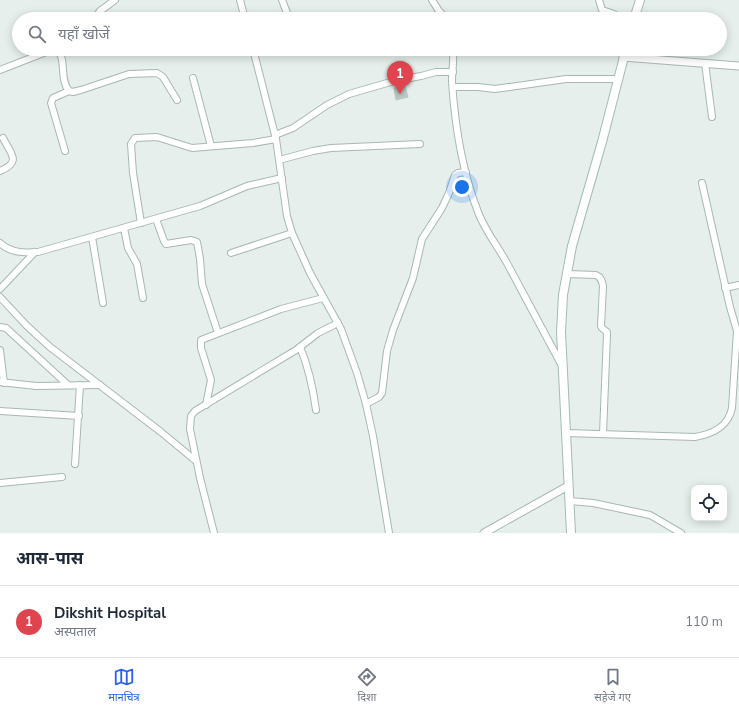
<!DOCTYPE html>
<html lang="hi">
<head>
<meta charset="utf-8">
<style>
  :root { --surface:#fff; --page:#f2f2f3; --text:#1f2937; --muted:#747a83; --line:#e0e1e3; --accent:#2563eb }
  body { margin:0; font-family:"Nunito Sans","Noto Sans Devanagari",sans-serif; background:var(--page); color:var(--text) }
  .controls { position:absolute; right:12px; bottom:12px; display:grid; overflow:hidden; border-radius:8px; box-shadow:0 2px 10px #0003 }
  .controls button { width:36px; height:36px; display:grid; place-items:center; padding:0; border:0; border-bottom:1px solid var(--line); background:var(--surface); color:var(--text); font:20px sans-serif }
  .you { position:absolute; left:462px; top:187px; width:14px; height:14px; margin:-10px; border:3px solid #fff; border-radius:50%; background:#1a73e8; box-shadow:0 0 0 6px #1a73e833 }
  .badge { display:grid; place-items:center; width:26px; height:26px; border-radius:50%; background:var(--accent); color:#fff; font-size:13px; font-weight:700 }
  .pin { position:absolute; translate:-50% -33px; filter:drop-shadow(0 1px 2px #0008) }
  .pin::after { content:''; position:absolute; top:21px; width:14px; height:12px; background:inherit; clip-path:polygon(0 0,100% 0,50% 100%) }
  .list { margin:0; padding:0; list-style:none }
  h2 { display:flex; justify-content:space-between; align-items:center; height:52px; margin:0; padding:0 16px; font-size:17px }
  h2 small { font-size:13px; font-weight:400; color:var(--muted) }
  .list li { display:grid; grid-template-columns:26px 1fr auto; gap:12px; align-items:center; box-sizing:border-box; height:72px; padding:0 16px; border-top:1px solid var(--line) }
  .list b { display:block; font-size:15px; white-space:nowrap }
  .list p { margin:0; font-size:13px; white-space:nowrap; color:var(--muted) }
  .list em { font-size:13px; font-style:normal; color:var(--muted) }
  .icon { flex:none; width:22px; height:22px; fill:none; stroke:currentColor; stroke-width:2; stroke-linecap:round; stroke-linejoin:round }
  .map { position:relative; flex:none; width:739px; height:533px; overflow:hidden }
  .search { position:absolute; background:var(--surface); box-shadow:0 2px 10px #0003; left:12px; right:12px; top:12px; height:44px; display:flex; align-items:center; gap:10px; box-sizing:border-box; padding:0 14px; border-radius:22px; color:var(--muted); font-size:15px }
  .sheet { height:124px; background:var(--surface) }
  nav { display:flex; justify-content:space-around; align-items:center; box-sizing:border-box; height:56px; border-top:1px solid var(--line); background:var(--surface); font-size:11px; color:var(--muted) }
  nav a { display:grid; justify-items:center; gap:2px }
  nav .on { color:var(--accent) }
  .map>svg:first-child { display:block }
  .building { fill:#bbcac4; stroke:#b8c9c2 }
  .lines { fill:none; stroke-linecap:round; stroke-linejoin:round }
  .minor-casing { stroke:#a8b8b2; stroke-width:8 }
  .tertiary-casing { stroke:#a8b8b2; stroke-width:9 }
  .secondary-casing { stroke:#a4bbb3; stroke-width:10 }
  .minor { stroke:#fff; stroke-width:6 }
  .tertiary { stroke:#fff; stroke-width:7 }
  .secondary { stroke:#fff; stroke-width:8 }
</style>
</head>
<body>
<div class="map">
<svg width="739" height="533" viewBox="0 0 739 533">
  <rect width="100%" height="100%" fill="#e6efeb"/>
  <!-- building -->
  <polygon class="building" points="405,86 408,97 396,100 394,88"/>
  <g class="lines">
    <defs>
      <g id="minor">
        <polyline points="240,0 245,19"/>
        <polyline points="282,0 289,18"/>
        <polyline points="432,0 439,11 447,19"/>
        <polyline points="599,0 602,10 614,14 619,19"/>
        <polyline points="94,19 100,11 115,0"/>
        <path d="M57,49C67,60 59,79 69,91L73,92L81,90L129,74L157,73L163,77L177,100"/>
        <polyline points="253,49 276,139 287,216 292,233 310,273 341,329 357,373 366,404 373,436 389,533"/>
        <path d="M453,49C454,60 452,71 452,82C455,126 462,171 478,212C485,231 499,248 508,265C526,298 543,331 561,364"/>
        <polyline points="705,63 712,117"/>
        <polyline points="0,70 54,49"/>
        <polyline points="193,78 211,146"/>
        <polyline points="453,87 478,87 495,89 566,79 618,79"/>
        <polyline points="275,135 293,128 327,105 349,94 394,81 421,76 436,72 453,72"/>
        <polyline points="65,151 51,103 53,98 69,91"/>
        <polyline points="279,160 313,151 331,148 420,144"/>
        <path d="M0,171C22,162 11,154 3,138"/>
        <polyline points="156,219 164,241 166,244 191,240 197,242 200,259 202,284 218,333"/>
        <polyline points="141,223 133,173 131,144 135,138 157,137 192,148 253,143 276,139"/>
        <polyline points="124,228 128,248 137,264 143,298"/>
        <polyline points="92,237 103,303"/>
        <path d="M0,243C11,253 24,253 38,252L200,206L247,186L282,178"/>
        <polyline points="231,253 292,233"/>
        <path d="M567,274L596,275C601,277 602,281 603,286L601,326L602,328L607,332V334L603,434"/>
        <polyline points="725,288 739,285"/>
        <polyline points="0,289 35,252"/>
        <polyline points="0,297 27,326 50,347 161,432 196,461"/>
        <polyline points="0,327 6,328 68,385"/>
        <path d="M300,347C309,368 313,388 316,410"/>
        <polyline points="0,350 4,383"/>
        <polyline points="0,382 36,386 100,385"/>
        <polyline points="366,404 379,397 382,393 387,351 393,330 413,278 422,239 442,208 449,193 455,175 458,173 466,172"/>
        <polyline points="206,405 211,380 201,348 201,340 281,309 323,298"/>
        <polyline points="0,411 79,416"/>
        <path d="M566,433L695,437C713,434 728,427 732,408L737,331L730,307L702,183"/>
        <polyline points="75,464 80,385"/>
        <polyline points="0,483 62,477"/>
        <polyline points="570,501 593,503 650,515 681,533"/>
        <polyline points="214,533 200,478 190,429 191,416 195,411 296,350 318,333 338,323"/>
      </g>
      <g id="tertiary">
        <polyline points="623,57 739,66"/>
        <polyline points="484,533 568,486"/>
      </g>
      <g id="secondary">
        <polyline points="634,19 640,0"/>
        <polyline points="571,533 561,332 563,295 572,246 602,142 626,49"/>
      </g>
    </defs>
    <!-- minor casing -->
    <use href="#minor" class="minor-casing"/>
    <!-- tertiary casing -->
    <use href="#tertiary" class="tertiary-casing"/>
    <!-- secondary casing -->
    <use href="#secondary" class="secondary-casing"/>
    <!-- minor -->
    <use href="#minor" class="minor"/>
    <!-- tertiary -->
    <use href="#tertiary" class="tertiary"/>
    <!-- secondary -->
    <use href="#secondary" class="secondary"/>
  </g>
</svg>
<div class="controls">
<button><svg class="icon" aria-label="locate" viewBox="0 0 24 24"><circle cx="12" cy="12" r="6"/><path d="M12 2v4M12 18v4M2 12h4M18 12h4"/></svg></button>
</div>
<div class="you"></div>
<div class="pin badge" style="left:400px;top:94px;background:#e0444e">1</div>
<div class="search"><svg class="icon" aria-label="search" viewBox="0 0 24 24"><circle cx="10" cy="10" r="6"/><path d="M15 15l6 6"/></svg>यहाँ खोजें</div>
</div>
<section class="sheet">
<h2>आस-पास<small></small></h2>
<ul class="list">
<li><span class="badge" style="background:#e0444e">1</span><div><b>Dikshit Hospital</b><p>अस्पताल</p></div><em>110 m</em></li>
</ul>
</section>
<nav>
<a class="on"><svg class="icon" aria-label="map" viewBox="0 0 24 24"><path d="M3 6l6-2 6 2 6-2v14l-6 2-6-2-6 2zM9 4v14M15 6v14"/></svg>मानचित्र</a>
<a><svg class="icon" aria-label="directions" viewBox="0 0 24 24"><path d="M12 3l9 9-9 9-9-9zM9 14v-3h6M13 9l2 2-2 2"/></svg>दिशा</a>
<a><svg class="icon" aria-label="saved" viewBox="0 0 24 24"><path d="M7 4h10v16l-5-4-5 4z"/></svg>सहेजे गए</a>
</nav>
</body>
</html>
